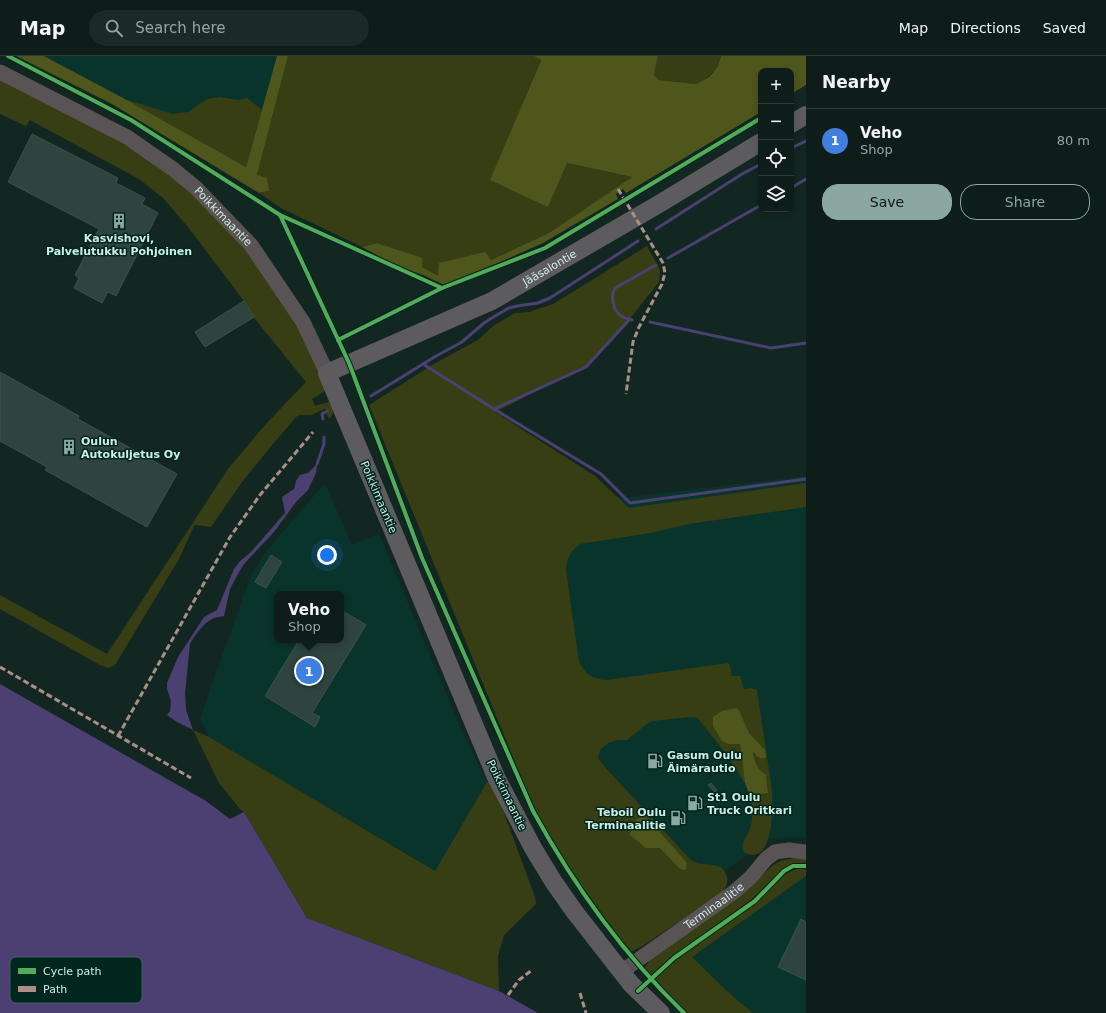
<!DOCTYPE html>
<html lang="en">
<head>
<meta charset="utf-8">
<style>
  :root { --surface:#0e1d1a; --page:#1c2a27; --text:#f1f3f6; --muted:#9ba2a2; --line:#2e3b39; --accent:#8ba8a0 }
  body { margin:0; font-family:"DejaVu Sans",sans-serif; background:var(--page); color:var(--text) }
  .controls { position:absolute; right:12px; top:12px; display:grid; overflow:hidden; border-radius:8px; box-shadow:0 2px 6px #0003 }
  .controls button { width:36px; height:36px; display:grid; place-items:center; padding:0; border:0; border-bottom:1px solid var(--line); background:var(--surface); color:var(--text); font:20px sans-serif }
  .you { position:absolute; left:327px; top:499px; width:14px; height:14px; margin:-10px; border:3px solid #fff; border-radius:50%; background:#1a73e8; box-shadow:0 0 0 6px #1a73e833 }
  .badge { display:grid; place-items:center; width:26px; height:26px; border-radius:50%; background:var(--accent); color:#fff; font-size:13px; font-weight:700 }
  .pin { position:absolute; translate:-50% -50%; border:2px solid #fff; box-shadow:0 1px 4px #0006 }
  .popup { position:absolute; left:274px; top:535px; width:70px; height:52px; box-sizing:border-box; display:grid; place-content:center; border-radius:8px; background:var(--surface); filter:drop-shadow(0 1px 3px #0005); font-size:13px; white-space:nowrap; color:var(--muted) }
  .popup b { font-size:15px; color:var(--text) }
  .popup::after { content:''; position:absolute; left:50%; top:100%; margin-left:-8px; border:8px solid transparent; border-top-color:var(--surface) }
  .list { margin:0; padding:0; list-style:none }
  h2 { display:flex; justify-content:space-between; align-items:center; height:52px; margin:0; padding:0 16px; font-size:17px }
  h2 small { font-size:13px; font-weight:400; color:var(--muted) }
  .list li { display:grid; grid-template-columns:26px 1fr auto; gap:12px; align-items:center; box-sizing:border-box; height:64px; padding:0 16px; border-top:1px solid var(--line) }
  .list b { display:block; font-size:15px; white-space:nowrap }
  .list p { margin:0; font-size:13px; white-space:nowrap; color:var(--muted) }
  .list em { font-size:13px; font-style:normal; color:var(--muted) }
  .actions { display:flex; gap:8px; padding:12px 16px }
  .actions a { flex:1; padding:9px 0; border:1px solid var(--accent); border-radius:16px; text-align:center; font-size:14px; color:var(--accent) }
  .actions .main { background:var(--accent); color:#111 }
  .icon { flex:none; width:22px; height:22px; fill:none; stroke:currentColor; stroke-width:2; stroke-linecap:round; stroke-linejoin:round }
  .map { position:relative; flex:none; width:806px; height:957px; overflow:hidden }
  header { display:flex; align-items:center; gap:24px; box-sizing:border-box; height:56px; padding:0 20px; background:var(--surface); border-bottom:1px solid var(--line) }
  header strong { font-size:19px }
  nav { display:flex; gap:22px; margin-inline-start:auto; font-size:14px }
  .search { width:280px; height:36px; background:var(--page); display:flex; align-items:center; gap:10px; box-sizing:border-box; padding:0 14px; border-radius:22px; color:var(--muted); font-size:15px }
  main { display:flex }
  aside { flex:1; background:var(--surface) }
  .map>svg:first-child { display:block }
  .built { fill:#09342b; fill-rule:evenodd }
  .green { fill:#373e13 }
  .forest { fill:#4e561b }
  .water { fill:#4b4071 }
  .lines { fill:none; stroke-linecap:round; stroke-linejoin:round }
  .stream { stroke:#4b4071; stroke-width:3 }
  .building { fill:#2f443f; stroke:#3a524c }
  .minor { stroke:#595356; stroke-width:15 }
  .major { stroke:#5e5b5e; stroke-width:18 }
  .quiet { stroke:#ac8f84; stroke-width:3; stroke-dasharray:6 3; stroke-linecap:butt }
  .cycleway-casing { stroke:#00261d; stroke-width:6 }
  .cycleway { stroke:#51ab58; stroke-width:4 }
  .labels { text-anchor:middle; stroke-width:3; stroke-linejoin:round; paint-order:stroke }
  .street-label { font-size:11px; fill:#cceee4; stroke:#00261d }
  .poi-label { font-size:11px; font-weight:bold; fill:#cceee4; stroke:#00261d; text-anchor:start }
  .key { fill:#00261d; stroke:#3d6259; stroke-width:1 }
  .key-label { font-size:11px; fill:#cceee4 }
</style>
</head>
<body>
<header>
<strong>Map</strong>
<div class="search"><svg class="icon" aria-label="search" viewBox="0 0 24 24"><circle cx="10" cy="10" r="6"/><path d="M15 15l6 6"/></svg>Search here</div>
<nav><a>Map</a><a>Directions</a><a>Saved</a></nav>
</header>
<main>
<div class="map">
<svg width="806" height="957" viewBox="0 0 806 957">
  <rect width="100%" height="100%" fill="#122722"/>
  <!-- built -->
  <g class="built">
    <polygon points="44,0 277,0 246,111 125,43"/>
    <polygon points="806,420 806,781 767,783 648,874 496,457"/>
    <path d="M325,427L352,489L379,478L459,668L487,726L435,815L209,681L200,662L251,519L267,494ZM277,538H341V584H277Z"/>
    <polygon points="806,818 806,957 746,957 686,902"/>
  </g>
  <!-- green -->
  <g class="green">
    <polygon points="288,0 534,0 541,3 491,124 567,107 632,121 549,177 491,204 438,221 422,211 423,202 377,187 362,191 281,152 259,137 269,135 257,119"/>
    <polygon points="658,0 721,0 718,10 708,21 696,28 659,24 654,19"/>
    <path d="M0,22L109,79L171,118L193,137L248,194L298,270L324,324L325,335L312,343L315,350L329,346L330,347C334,355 335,356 329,363L326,357L327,354L325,353L311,359H300L296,361L268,394L242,426L211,471L196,469L194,470L179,503L115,609L108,612L100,609L0,553V539L107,598L228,413L265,369L306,326L255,263L244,245L188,171L163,142L139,123L30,64L26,70L0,58Z"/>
    <polygon points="220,41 238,44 247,42 262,54 246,111 125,43 173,58 188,56 207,43"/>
    <path d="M647,190L660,214L659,226L624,270L586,310L495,356L595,420L629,452L806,427V451L689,468L650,477L580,488C570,496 567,502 566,514L579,606C587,619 591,623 607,624L728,607L730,610L732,620H740L744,633L751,632L757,634L772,734C773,751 774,810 745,797C738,786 749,780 751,769C754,757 752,746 748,735L753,739L768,736L766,720C756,711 755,707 753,695C757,699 759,704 765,702V694L749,677L739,654L728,688L740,687L745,727L723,694L699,664L696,661H690L653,665L648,667L627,684H617L608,687L603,691L600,694L598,702L603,709L691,804C696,806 699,808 704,808C714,809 724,808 727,821C728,827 726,831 723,836L641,891L630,896L566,808L554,789L535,755L369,349L432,309L478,284L493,270L515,257L529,256L553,248Z"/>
    <polygon points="193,674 209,681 435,815 487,726 492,724 535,841 536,848 504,879 498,900 499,935 307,862 244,756 240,753 219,727"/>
    <polygon points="793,802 806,803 806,809 797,808 790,810 783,814 752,843 673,900 653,919 650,919 646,915 645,911 652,902 748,833 773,809 780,805"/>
    <polygon points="796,813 806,813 806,820 692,901 730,938 753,957 687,957 654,923 676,904 756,846 787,817"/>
  </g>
  <!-- forest -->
  <g class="forest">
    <polygon points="16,0 44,0 125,43 246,111 277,0 288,0 257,119 267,122 269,135 259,137 112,48"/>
    <polygon points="534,0 658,0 654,19 659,24 696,28 709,21 718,10 721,0 806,0 806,29 791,38 791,15 761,15 761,56 626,137 623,133 616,138 618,143 543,187 449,229 442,228 423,219 397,210 362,191 377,187 423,202 422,211 438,220 439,207 485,196 491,204 549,177 632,121 567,107 548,151 490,124 541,4"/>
    <path d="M736,652L739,654L749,677L765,694L766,700L765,702C758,704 757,699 753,696C755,708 757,712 766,719L768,737L753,739L748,735L745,727L740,688H728L722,685L713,670V661L722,655Z"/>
    <polygon points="644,761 648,763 687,807 686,813 683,814 679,812 660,792 646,792 630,779 630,773 637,763"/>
  </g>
  <!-- water -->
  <g class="water">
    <path d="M317,408L316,417L308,434L296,446L274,476L244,508L238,518L230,533L224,560C221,561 217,561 214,562C204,566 195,579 190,588L185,637L186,654L193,674L177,666L167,659L170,655L171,645L167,633V627L178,601L204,561L217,554L234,513L240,505L251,496L285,457L282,441L294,433L296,425L300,419L308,417Z"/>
    <polygon points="0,628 206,745 230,763 244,756 307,862 499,935 538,957 0,957"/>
  </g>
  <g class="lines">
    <!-- stream -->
    <g class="stream">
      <polyline points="791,92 806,85"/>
      <polyline points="791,132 806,123"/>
      <polyline points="656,173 742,118 761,108"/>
      <polyline points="668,202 761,149"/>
      <path d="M632,264C629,263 625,262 623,261C613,256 610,241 615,232L656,209"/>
      <polyline points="650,266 771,292 806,287"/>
      <polyline points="423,308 494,353 586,311 630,263"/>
      <polyline points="371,340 436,300 462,286 484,267 495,260 509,252 517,250 538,247 550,242 638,185"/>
      <polyline points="494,353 601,418 630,447 806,423"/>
      <polyline points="323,363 322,358 327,355"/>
      <polyline points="317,408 324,388 324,381"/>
    </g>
  </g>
  <!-- building -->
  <g class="building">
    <polygon points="32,78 118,122 116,127 145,142 142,148 158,157 116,240 108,236 102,247 74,232 79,222 75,219 99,173 8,126"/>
    <polygon points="244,245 254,261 205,291 195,276"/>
    <polygon points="0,316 79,360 78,363 177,418 147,471 45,414 47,411 0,385"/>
    <polygon points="271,499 282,506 266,532 255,526"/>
    <polygon points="341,554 366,569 312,657 320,661 315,671 265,640 299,584 341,584"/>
    <polygon points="711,727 717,734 715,736 708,729"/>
    <polygon points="693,742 700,749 698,752 691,744"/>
    <polygon points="676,757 683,765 680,767 673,759"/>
    <polygon points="801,863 806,866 806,924 778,911"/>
  </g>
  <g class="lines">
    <!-- minor -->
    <g class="minor">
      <path id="s1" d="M0,16L127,81L173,113L196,132L251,189L303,266L327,317"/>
      <path id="s2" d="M621,916L734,836L751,821L766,803L775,796L789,794L806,796"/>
    </g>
    <!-- major -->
    <g class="major">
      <polyline points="791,68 806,59"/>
      <path id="s3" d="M661,957L631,928L574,855L553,825L533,792L496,721L327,317L492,245L659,148L761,86"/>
    </g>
    <!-- quiet -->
    <g class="quiet">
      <polyline points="618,133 663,207 665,217 662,228 639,271 633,286 626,338"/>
      <polyline points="0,611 191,722"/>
      <polyline points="118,680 230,481 260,439 313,376"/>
      <polyline points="580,937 586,957"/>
      <polyline points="508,939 519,924 532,914"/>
    </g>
    <defs>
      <g id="cycleway">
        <polyline points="8,0 131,64 280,159 442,232"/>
        <path d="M280,159L349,307L422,502L533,755C573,828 624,899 684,957"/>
        <polyline points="338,284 442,232 545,192 761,62"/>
        <polyline points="638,935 674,902 755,845 784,815 793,810 806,810"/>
      </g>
    </defs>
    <!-- cycleway casing -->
    <use href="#cycleway" class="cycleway-casing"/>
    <!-- cycleway -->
    <use href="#cycleway" class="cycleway"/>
  </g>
  <!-- icons -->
  <defs>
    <symbol id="building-bare" viewBox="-9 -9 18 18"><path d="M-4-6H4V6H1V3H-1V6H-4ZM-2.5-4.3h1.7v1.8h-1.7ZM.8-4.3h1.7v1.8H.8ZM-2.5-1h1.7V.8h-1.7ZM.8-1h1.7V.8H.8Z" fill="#8ba8a0" stroke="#00261d" stroke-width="2.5" paint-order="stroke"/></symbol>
    <symbol id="fuel-bare" viewBox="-9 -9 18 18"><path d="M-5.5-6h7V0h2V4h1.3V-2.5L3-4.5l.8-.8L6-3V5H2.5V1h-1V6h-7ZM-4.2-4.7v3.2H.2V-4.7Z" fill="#8ba8a0" stroke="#00261d" stroke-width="2.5" paint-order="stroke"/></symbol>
  </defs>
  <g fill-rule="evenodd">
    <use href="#building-bare" x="108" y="154" width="22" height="22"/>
    <use href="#building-bare" x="58" y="380" width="22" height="22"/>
    <use href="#fuel-bare" x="644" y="694" width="22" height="22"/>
    <use href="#fuel-bare" x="684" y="736" width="22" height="22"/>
    <use href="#fuel-bare" x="667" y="751" width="22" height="22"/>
  </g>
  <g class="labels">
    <!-- street labels -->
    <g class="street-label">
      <text dy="4" stroke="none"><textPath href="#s1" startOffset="268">Poikkimaantie</textPath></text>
      <text dy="4" stroke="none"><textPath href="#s3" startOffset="974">Jääsalontie</textPath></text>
      <text transform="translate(379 441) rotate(67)" y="4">Poikkimaantie</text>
      <text transform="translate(507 739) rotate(64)" y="4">Poikkimaantie</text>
      <text dy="4" stroke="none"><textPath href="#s2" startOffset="114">Terminaalitie</textPath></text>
    </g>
    <!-- poi labels -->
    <g class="poi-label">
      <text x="119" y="186" text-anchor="middle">Kasvishovi,<tspan x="119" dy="13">Palvelutukku Pohjoinen</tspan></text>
      <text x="81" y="389">Oulun<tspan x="81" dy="13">Autokuljetus Oy</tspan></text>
      <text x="667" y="703">Gasum Oulu<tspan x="667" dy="13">Äimärautio</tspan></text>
      <text x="707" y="745">St1 Oulu<tspan x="707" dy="13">Truck Oritkari</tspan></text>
      <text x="666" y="760" text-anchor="end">Teboil Oulu<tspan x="666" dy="13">Terminaalitie</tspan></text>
    </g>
  </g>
  <!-- legend -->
  <rect x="10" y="901" width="132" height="46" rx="6" class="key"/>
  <rect x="18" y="912" width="18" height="6" fill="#51ab58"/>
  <rect x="18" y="930" width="18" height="6" fill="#ac8f84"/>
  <g class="key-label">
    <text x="43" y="919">Cycle path</text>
    <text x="43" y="937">Path</text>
  </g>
</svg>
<div class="controls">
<button>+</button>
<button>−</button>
<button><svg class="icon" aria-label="locate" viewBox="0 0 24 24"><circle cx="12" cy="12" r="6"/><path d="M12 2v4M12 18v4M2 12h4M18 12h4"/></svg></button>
<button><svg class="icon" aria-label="layers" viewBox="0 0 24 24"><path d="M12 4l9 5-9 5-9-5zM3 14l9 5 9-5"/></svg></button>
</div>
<div class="you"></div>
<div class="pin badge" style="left:309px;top:615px;background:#3f7fe0">1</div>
<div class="popup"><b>Veho</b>Shop</div>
</div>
<aside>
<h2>Nearby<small></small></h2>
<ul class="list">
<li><span class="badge" style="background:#3f7fe0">1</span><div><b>Veho</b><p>Shop</p></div><em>80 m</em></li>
</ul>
<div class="actions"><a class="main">Save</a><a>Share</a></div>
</aside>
</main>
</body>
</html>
